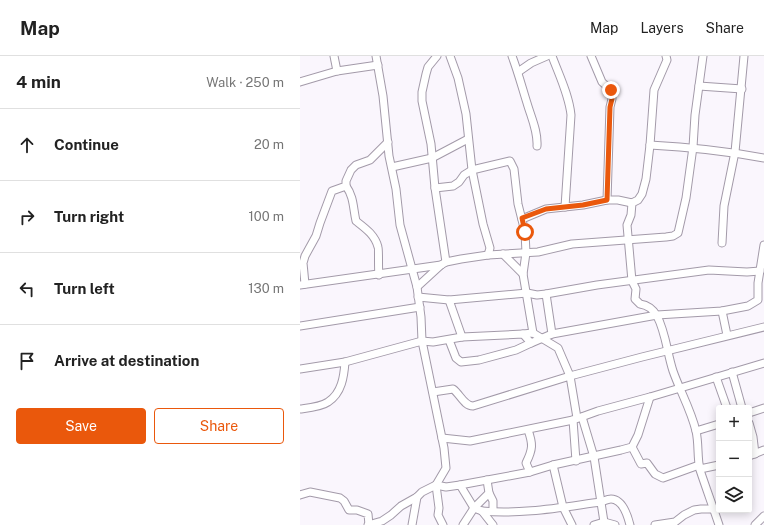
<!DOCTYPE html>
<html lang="en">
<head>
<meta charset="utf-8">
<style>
  :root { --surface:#fff; --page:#f2f2f2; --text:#222; --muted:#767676; --line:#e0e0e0; --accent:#ea580c }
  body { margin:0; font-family:"Public Sans",sans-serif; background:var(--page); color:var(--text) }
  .controls { position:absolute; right:12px; bottom:12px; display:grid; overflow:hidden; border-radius:4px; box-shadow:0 2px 10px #0003 }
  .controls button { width:36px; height:36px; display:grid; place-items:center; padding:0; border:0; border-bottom:1px solid var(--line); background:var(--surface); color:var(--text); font:20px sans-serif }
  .stop { position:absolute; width:12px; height:12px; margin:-9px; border:3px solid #ea580c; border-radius:50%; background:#fff }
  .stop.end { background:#ea580c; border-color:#fff; box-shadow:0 1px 4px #0008 }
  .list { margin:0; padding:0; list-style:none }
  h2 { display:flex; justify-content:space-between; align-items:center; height:52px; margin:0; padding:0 16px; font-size:17px }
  h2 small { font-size:13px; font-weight:400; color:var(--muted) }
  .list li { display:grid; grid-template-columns:26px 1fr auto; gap:12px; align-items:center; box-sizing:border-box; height:72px; padding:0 16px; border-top:1px solid var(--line) }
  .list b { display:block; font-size:15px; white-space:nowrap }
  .list em { font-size:13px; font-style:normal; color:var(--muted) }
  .actions { display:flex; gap:8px; padding:12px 16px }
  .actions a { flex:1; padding:9px 0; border:1px solid var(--accent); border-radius:4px; text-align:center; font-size:14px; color:var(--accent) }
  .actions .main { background:var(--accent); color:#fff }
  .icon { flex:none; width:22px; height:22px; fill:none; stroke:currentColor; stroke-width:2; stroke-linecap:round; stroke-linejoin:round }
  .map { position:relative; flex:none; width:464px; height:469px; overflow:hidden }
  header { display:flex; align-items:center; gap:24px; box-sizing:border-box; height:56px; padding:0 20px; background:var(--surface); border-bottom:1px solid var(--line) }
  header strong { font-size:19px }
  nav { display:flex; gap:22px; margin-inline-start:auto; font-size:14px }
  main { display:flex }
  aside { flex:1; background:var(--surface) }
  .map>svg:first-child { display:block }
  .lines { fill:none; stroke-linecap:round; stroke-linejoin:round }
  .street-casing { stroke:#a39aa9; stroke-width:9 }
  .street { stroke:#fff; stroke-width:7 }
  .route { stroke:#ea580c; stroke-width:5 }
</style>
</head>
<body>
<header>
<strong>Map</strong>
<nav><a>Map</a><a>Layers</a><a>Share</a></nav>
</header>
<main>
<aside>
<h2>4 min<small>Walk · 250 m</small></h2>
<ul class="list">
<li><svg class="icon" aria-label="ahead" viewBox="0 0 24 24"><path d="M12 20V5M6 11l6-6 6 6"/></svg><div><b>Continue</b></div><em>20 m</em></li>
<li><svg class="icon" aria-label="right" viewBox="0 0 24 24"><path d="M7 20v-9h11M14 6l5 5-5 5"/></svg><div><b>Turn right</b></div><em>100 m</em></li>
<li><svg class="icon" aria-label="left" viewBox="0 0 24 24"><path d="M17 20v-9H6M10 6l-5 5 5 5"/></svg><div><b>Turn left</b></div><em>130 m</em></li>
<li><svg class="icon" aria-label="arrive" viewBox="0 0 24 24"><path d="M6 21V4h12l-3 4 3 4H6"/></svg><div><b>Arrive at destination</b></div></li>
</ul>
<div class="actions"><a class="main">Save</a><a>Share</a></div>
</aside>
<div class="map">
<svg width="464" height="469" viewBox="0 0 464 469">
  <rect width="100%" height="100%" fill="#faf6fd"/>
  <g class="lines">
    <defs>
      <g id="street">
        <polyline points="34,0 37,15"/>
        <polyline points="76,0 83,40 89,100 96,133 100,169 117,231 121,261 122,285 144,392 146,412 136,429 139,452 138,459 143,469"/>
        <polyline points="137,0 128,11 126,18 122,36 122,45 131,88 135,132 146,206"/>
        <polyline points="150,0 158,22 166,58 172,114 183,168 190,192 188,199"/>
        <path d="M212,0C218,16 222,31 227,47C231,61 238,75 237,90"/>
        <path d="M252,0C259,19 269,39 271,59L265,151"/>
        <polyline points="291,0 302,26 311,34 312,43 310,51 307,144"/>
        <path d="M366,0L367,4L354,34L350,89L346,123L342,138L338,144L332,147L331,159L327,169L332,225L336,233L335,243L340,248C347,249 353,253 357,260C366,277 367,297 373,315C380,335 391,354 396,375C399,388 397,401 400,414C406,432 413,451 419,469"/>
        <polyline points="218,16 231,7 247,0"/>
        <polyline points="0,26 37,15 78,9"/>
        <polyline points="399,30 442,33"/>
        <path d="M350,89C389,91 426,95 464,102"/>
        <polyline points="92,111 132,102 168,83"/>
        <path d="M46,130C54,141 53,152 56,165C65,172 75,179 78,191C79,193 78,213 79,219"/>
        <polyline points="135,132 153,130 159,126 164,119 172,114 210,105 214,113 218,148 225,176 226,197 223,218 233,277"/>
        <polyline points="222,163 246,153 283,149 307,144 318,144 332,147"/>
        <polyline points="422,187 424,150 435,96 444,0"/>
        <polyline points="203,198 223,218"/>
        <polyline points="5,228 3,207 5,200 16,180 20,167 32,135 46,130 46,125 51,114 56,109 70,104 88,86"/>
        <polyline points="0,229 141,209"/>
        <polyline points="117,231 141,209 146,206 161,203 188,199 238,196 272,188 366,181 373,180 378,177 386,142 393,91 395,59 403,0"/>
        <polyline points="246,238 252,278"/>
        <polyline points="118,241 149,244 227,237 237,239 246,238 297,229 409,214 447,216 460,215"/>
        <polyline points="149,244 162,281"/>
        <polyline points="422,255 427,279"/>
        <polyline points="0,270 120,251"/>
        <polyline points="223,278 233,277 258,292 270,320 342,301 464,271"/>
        <polyline points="149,284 156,302 161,306 179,304 216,294 231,287"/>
        <polyline points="0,313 45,306 122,285 133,286 162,281 223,278 231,287 252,278 357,259 422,255 448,250 458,244 458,227 464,189"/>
        <polyline points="432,316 442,352"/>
        <polyline points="416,321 427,352"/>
        <path d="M133,336L153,333C160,338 164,350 173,350L270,320L277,362"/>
        <path d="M0,353C8,352 21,351 28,346C42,337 44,320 45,306"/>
        <polyline points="449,357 464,352"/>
        <polyline points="282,361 294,401 304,466"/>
        <polyline points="273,364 276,405"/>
        <polyline points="449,367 453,381 455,398"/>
        <path d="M228,374C233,388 233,393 226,407L230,416"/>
        <polyline points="396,375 419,368"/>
        <polyline points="142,382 170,385 273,364 298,355 350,341 464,307"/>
        <polyline points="332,391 341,408 347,407 355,418 363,422 399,409"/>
        <polyline points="449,400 464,394"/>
        <polyline points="253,409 263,451 272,469"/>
        <polyline points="400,413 419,409"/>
        <polyline points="160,429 230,416 253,409 321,394 332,391 338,379 350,341"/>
        <polyline points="189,437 193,445 193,455"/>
        <polyline points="0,439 10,436 40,442 44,445 49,454 57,454 68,458 69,469"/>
        <path d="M182,455C220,459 263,451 301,446C304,445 308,443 311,443C323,443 328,461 330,469"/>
        <polyline points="68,469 82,465 91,459 101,450 117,441 122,436 136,429 146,431 160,429 174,452 182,455 193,469"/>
        <polyline points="112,469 117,441"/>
        <polyline points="163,469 174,452 189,437 187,424"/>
        <polyline points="294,469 304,466 315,469"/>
        <polyline points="355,469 375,466 384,459 394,454 401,453 414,453"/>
        <polyline points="455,469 464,460"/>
      </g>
    </defs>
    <!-- street casing -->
    <use href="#street" class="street-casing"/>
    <!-- street -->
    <use href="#street" class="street"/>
  </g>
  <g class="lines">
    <!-- route -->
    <polyline class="route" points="225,176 222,162 246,153 283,149 307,144 310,51 312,43 311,34"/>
  </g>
</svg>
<div class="controls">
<button>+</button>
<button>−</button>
<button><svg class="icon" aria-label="layers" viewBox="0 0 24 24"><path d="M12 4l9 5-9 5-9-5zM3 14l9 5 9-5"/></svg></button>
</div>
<div class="stop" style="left:225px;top:176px"></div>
<div class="stop end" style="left:311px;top:34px"></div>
</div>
</main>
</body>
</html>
